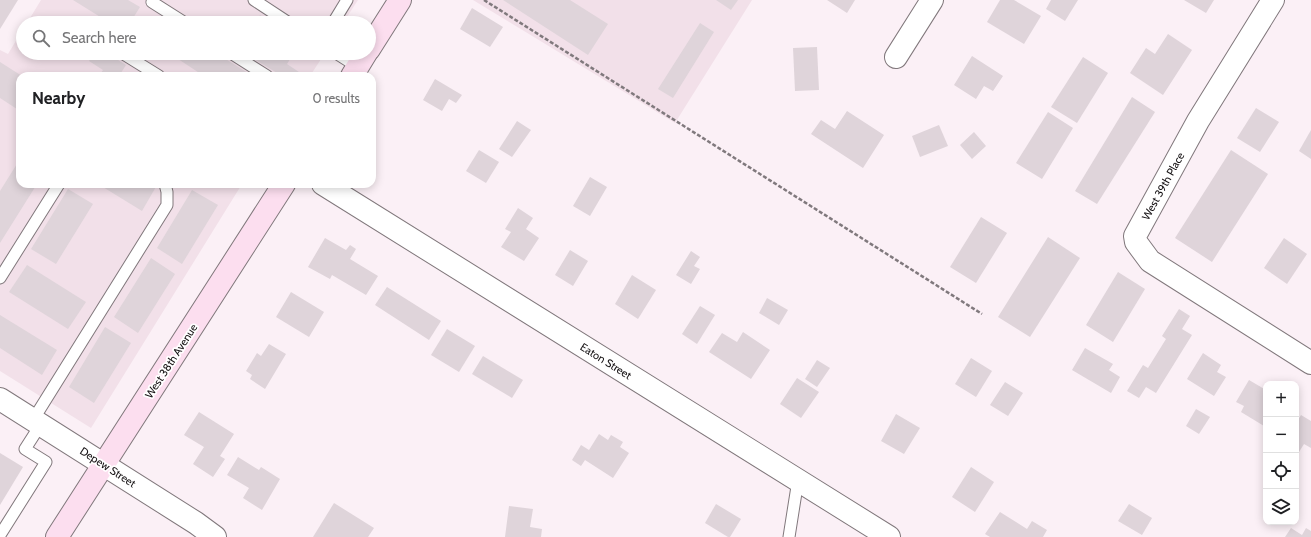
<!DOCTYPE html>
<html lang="en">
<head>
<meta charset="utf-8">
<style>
  :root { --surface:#fff; --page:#f6f6f6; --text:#202124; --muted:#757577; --line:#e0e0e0 }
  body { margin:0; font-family:Cabin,sans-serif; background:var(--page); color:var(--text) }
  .controls { position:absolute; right:12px; bottom:12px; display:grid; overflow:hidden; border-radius:8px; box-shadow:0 2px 10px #0003 }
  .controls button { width:36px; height:36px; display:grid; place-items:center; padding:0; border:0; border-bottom:1px solid var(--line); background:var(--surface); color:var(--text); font:20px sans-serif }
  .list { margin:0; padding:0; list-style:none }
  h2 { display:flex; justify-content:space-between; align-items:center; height:52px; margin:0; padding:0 16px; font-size:17px }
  h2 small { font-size:13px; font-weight:400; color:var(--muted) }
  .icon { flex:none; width:22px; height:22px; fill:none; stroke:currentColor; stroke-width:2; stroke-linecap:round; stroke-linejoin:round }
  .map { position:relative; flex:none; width:1311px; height:537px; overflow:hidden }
  .search { position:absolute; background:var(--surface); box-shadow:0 2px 10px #0003; left:16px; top:16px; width:360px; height:44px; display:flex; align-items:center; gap:10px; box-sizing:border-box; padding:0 14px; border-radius:22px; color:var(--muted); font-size:15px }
  .panel { position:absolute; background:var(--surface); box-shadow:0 2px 10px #0003; left:16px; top:72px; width:360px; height:116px; border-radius:12px }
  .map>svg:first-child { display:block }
  .built { fill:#f2e0e9 }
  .building { fill:#dfd4da }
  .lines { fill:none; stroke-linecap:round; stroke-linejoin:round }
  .service-casing { stroke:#81787c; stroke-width:13 }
  .minor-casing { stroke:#81787c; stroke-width:24 }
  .secondary-casing { stroke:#81787c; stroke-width:24 }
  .path { stroke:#80797d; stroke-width:2.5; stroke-dasharray:4 2; stroke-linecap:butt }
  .service { stroke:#fff; stroke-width:11 }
  .minor { stroke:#fff; stroke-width:22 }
  .secondary { stroke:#fcdeef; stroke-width:22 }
  .labels { text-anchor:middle; stroke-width:3.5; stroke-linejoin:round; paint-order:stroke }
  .street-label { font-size:11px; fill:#161214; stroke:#fff }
</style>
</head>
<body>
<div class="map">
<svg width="1311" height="537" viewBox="0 0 1311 537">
  <rect width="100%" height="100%" fill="#fbf0f6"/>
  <!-- built -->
  <g class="built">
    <polygon points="41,0 358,0 343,23 27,23"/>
    <polygon points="473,0 752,0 675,123"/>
    <polygon points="23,29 23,53 325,53 310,76 20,76 20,184 242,184 91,428 0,371 0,50 8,54"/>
  </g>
  <!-- building -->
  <g class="building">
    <polygon points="0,0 18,0 0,29"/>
    <polygon points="73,0 128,0 140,7 130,23 118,17 115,23 110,23"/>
    <polygon points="503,0 570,0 608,24 588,55"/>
    <polygon points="716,0 738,0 731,10"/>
    <polygon points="827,0 855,0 847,13"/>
    <polygon points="1000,0 1014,0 1041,16 1024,44 987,22"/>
    <polygon points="1051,0 1078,0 1065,21 1046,9"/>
    <polygon points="1184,0 1214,0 1206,13"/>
    <polygon points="472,8 503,27 490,47 460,29"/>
    <polygon points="260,15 272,23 255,23"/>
    <polygon points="700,23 714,32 673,98 658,89"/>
    <polygon points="1168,34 1192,50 1163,95 1130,73 1146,48 1155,54"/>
    <polygon points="817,47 819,90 795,91 793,48"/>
    <polygon points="94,53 107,53 126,65 119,76 99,76 103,70 89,61"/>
    <polygon points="178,53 216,53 253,76 204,76 175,57"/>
    <polygon points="244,53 294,53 287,64 305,76 282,76"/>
    <polygon points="972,56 1003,76 993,91 984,86 976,99 954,85"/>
    <polygon points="1083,57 1108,73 1077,123 1051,107"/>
    <polygon points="0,62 22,76 20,76 20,111 0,98"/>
    <polygon points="435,79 462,95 456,103 449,99 442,111 423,100"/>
    <polygon points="1132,97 1155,112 1097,204 1075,191"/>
    <polygon points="1256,108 1279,122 1260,152 1237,138"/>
    <polygon points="847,111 884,135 863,168 811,134 821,120 835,129"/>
    <polygon points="1048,112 1073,128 1042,179 1016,163"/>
    <polygon points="517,121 531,130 512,157 499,149"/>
    <polygon points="939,125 948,146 920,157 912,136"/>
    <polygon points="1311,130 1311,159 1299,151"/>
    <polygon points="974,132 986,146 972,159 960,145"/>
    <polygon points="479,150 499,162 486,183 466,171"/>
    <polygon points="1231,150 1268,174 1212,262 1175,238"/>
    <polygon points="20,159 20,184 37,184 0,243 0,191"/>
    <polygon points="590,177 607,187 590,216 573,206"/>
    <polygon points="98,184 155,184 157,185 142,211"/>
    <polygon points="68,189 93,204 56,264 31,249"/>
    <polygon points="192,190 218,205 182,264 157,248"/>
    <polygon points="518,208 533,218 526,229 539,238 524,261 501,247 511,232 505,229"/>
    <polygon points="981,217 1007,233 976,283 950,267"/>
    <polygon points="1048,237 1080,258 1030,337 998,317"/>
    <polygon points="325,238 346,250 350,245 356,249 350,259 378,276 366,295 332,275 330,279 308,267"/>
    <polygon points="1284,238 1307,254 1287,284 1264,268"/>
    <polygon points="570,250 588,261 573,286 555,275"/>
    <polygon points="691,251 700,257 694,266 700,269 691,284 676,275"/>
    <polygon points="151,258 175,274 138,333 114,317"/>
    <polygon points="27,265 86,302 68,329 9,292"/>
    <polygon points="1118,272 1145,289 1113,342 1086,325"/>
    <polygon points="632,275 656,290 638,319 615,304"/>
    <polygon points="387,287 441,321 429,340 375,305"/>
    <polygon points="291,292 324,312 309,337 276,317"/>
    <polygon points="767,298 788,310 779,325 759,313"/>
    <polygon points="700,306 715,315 697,344 682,334"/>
    <polygon points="1179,309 1190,316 1182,329 1192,335 1156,393 1146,387 1139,398 1127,391 1143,365 1148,368 1166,339 1162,336"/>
    <polygon points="0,315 57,350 42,375 0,348"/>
    <polygon points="105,327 131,343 94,403 69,387"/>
    <polygon points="447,329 475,346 459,372 431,355"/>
    <polygon points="743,332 770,350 751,379 709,352 722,333 737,342"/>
    <polygon points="269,344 286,354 265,389 250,379 252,375 246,371 257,353 261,356"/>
    <polygon points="1085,348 1113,364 1109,370 1120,377 1111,393 1072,370"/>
    <polygon points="1203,353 1221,365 1217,372 1226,377 1214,396 1187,379"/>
    <polygon points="483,356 523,380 512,398 472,374"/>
    <polygon points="971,358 992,371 976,397 955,384"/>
    <polygon points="817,360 830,368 817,387 805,379"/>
    <polygon points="797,378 819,392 801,418 780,404"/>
    <polygon points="1249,380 1266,390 1266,423 1264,426 1241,412 1244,406 1236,402"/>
    <polygon points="1005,382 1023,393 1008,416 990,405"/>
    <polygon points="1196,409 1210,417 1199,434 1186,426"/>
    <polygon points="199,412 234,434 220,456 225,459 213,477 193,464 204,447 184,435"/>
    <polygon points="896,414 920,428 904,454 881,441"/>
    <polygon points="1301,415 1311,421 1311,448 1304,444 1299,452 1296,450 1296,423"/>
    <polygon points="599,434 608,440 611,435 623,442 620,447 629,453 613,478 585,460 581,466 572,460 581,445 589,450"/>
    <polygon points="0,453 23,467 0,505"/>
    <polygon points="238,457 259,470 261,467 280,479 262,510 243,498 249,488 227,475"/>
    <polygon points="971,467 994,482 975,512 952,497"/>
    <polygon points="334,503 374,528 368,537 313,537"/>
    <polygon points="716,504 741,519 730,537 728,537 705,523"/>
    <polygon points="1129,504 1152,518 1142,535 1118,521"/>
    <polygon points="509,506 533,509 530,527 542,529 541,537 505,537"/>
    <polygon points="1000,512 1027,529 1032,521 1047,530 1043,537 990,537 985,534"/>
    <polygon points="1291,528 1302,535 1306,528 1311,531 1311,537 1285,537"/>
  </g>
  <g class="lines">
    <defs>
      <g id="service">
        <polyline points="153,0 152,2 185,23"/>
        <polyline points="254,0 289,23"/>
        <polyline points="333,23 347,0"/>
        <polyline points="122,53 159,76"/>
        <polyline points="231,53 267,76"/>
        <polyline points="336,53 358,67"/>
        <polyline points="0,278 59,184"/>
        <polyline points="33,420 167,205 167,192 165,184"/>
        <polyline points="0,535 46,462 25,449 41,424"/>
        <polyline points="789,537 798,480"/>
      </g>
      <g id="minor">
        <polyline points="1273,0 1198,121 1135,236 1136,242 1150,261 1311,363"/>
        <polyline points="896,57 932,0"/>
        <polyline points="323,184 889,537"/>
        <polyline points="0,399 196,523 215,537"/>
      </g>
      <g id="secondary">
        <polyline points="369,49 400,0"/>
        <polyline points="352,76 366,53"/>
        <polyline points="57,537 284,184"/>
      </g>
    </defs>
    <!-- service casing -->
    <use href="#service" class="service-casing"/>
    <!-- minor casing -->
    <use href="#minor" class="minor-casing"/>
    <!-- secondary casing -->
    <use href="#secondary" class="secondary-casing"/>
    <!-- path -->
    <polyline class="path" points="484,0 982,314"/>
    <!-- service -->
    <use href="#service" class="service"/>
    <!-- minor -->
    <use href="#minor" class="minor"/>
    <!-- secondary -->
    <use href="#secondary" class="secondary"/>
  </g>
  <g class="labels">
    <!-- street labels -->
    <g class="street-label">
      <text transform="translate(1163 186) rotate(-61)" y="4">West 39th Place</text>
      <text transform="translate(171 361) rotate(-57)" y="4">West 38th Avenue</text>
      <text transform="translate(606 361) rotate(32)" y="4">Eaton Street</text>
      <text transform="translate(108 467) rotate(33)" y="4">Depew Street</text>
    </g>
  </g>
</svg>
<div class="controls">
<button>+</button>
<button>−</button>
<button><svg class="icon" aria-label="locate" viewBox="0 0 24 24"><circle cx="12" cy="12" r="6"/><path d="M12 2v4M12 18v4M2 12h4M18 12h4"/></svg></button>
<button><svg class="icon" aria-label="layers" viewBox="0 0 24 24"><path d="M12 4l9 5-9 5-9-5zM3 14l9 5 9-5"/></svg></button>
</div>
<div class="search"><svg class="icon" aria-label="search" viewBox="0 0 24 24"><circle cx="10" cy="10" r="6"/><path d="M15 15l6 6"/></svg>Search here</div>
<section class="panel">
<h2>Nearby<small>0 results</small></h2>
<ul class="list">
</ul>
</section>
</div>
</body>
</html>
